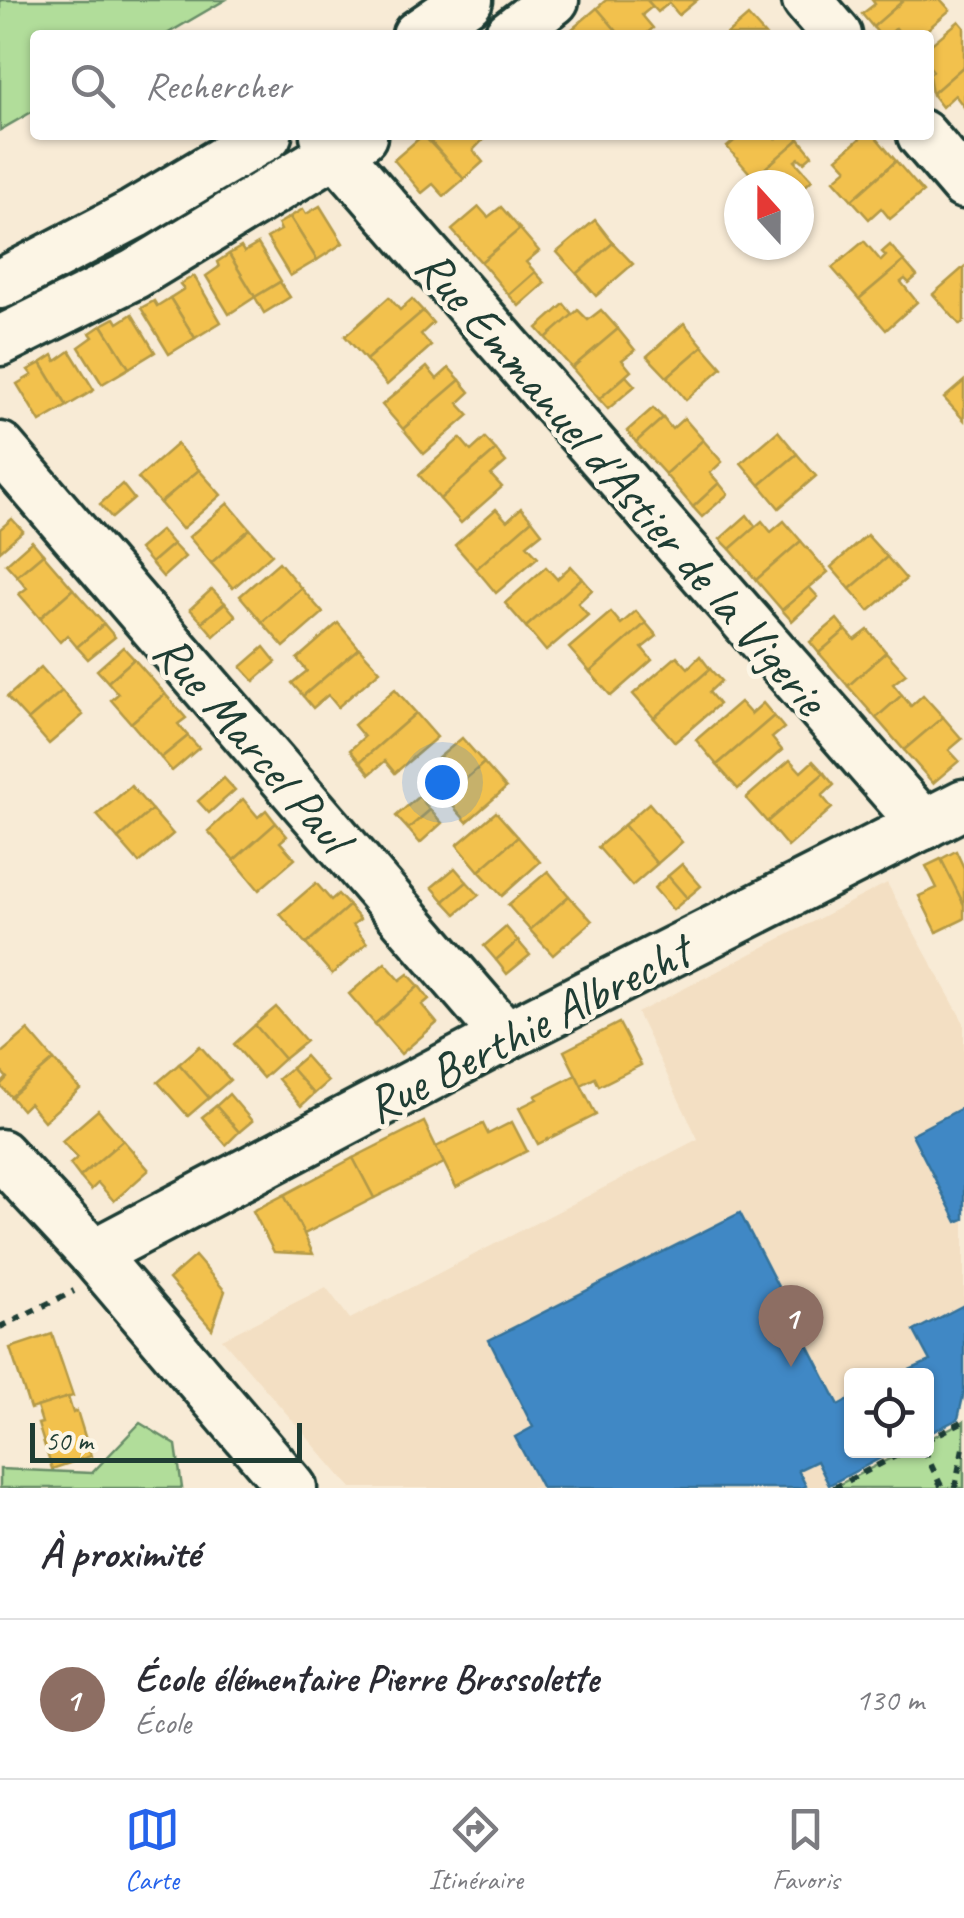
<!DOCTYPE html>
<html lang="fr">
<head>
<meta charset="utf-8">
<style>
  :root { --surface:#fff; --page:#f2f2f3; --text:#2b2b33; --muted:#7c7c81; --line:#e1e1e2; --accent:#2563eb }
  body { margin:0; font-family:Caveat,sans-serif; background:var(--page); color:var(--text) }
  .controls { position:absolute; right:30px; bottom:30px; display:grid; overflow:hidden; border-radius:10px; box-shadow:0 2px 8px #0004 }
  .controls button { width:90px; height:90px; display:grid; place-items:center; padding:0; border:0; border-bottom:2px solid var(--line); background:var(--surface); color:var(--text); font:50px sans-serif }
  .compass { position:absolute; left:724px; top:170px; width:90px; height:90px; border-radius:50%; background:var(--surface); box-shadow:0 2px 8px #0004; rotate:339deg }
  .scale { position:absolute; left:30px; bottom:25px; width:272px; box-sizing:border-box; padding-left:10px; border:5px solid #1f3d34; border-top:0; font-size:28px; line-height:35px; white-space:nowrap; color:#1f3d34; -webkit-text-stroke:8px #fcf5e5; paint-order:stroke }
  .you { position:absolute; left:442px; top:782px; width:35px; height:35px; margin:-25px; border:8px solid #fff; border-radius:50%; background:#1a73e8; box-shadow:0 0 0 15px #1a73e833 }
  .badge { display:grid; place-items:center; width:65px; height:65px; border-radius:50%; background:var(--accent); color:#fff; font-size:32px; font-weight:700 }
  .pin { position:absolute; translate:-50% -82px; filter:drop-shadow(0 2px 5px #0008) }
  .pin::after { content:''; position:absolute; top:52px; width:35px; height:30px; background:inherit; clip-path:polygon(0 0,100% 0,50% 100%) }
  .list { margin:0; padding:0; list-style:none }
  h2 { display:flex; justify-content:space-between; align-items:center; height:130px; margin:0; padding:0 40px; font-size:42px }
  h2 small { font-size:32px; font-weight:400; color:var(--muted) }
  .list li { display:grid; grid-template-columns:65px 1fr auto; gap:30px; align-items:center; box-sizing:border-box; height:160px; padding:0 40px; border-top:2px solid var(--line) }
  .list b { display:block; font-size:38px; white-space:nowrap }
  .list p { margin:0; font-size:32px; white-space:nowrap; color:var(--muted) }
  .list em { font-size:32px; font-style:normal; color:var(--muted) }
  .icon { flex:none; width:55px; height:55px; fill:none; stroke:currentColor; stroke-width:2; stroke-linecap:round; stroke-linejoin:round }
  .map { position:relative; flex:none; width:964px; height:1488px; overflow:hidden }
  .search { position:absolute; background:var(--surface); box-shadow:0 2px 8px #0004; left:30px; right:30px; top:30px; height:110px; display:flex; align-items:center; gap:25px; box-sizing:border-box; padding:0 35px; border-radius:10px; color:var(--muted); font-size:38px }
  .sheet { height:290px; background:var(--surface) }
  nav { display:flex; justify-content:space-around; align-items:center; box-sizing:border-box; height:140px; border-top:2px solid var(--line); background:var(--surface); font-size:28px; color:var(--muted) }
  nav a { display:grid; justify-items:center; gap:5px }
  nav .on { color:var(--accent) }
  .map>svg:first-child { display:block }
  .built { fill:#f3dfc3 }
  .green { fill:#b1dd9a; stroke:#688d67; stroke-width:2.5 }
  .homes { fill:#f2c14e; stroke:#b39946; stroke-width:2.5 }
  .schools { fill:#3f88c5; stroke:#35729a; stroke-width:2.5 }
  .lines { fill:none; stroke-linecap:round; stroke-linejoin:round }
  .minor-casing { stroke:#1f3d34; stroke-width:55 }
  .path { stroke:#1f3d34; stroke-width:6; stroke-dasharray:8 8; stroke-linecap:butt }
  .minor { stroke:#fcf5e5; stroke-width:48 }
  .labels { text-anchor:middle; stroke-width:10; stroke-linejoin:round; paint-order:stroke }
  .street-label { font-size:50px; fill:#1f3d34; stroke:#fcf5e5 }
</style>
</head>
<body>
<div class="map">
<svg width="964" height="1488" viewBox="0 0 964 1488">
  <rect width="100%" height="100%" fill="#f8ebd6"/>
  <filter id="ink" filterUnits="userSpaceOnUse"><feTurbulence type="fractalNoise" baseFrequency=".01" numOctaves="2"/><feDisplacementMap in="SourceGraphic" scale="20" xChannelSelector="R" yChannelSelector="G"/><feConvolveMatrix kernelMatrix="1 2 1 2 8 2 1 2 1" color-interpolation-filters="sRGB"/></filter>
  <g filter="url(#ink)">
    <!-- built -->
    <polygon class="built" points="887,883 964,1023 964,1392 958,1419 927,1435 926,1376 852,1376 852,1450 896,1451 822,1488 351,1488 222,1339 326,1287 350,1319 698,1139 637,1013"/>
    <!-- green -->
    <g class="green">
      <polygon points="0,0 225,0 165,35 35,35 35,110 0,130"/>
      <polygon points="964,1421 964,1488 832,1488 905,1451 926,1450 927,1440"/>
      <polygon points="140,1423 176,1445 182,1488 0,1488 0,1469 92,1473"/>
    </g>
    <!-- homes -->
    <g class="homes">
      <polygon points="606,0 647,0 653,6 642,15 653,28 645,35 620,35 597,8"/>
      <polygon points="647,0 697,0 679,15 669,3 658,12"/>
      <polygon points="872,0 904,0 873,27 862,14 875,4"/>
      <polygon points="904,0 941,0 950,10 921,35 902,35 896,28 889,35 880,35 873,27"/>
      <polygon points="597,8 620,35 565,35"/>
      <polygon points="748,16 765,35 726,35"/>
      <polygon points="959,21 964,27 964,66 932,94 929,75 933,71 929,66 929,46"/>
      <polygon points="964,66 964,107 955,95 942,107 932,94"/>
      <polygon points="423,135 464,179 444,196 433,184 422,193 394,160"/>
      <polygon points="425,135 479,135 483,140 473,150 483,162 464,179"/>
      <polygon points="741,135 772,135 776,139 780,135 795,135 799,139 754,178 727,147"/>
      <polygon points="864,135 874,135 896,161 852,200 834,180 847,169 837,158"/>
      <polygon points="799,139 812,155 804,162 799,158 795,161 812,180 799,192 799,185 760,185 754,178"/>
      <polygon points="896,161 923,192 890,219 881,208 869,219 852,200"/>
      <polygon points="320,206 343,243 317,260 290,217 303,209 306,214"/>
      <polygon points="479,207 488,217 501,207 520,229 481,262 452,230"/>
      <polygon points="290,217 317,260 290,276 267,238 281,230 278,224"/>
      <polygon points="595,220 613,243 577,274 557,252"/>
      <polygon points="520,229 539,251 526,262 535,272 509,295 481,262"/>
      <polygon points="864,241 881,261 886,256 882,252 890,245 904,261 859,299 832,268"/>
      <polygon points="613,243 633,264 596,296 577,274"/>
      <polygon points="258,244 281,281 255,297 229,254 241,247 244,252"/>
      <polygon points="229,254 255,297 229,314 206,276 219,267 217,262"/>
      <polygon points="904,261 917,276 909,283 905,279 901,282 917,302 886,330 859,299"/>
      <polygon points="964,267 964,321 960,325 933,294"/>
      <polygon points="535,272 545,283 519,306 509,295"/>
      <polygon points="194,276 221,322 195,338 170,298 184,289 180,284"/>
      <polygon points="280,282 290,297 264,313 255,297"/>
      <polygon points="389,297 400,310 412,299 423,311 366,360 345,336"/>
      <polygon points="170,298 195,338 169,354 141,308 154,301 157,306"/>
      <polygon points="564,304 573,315 546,338 537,328"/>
      <polygon points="578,310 588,320 601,310 618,329 572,368 546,338"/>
      <polygon points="423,311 433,323 421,334 431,346 387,385 366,360"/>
      <polygon points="132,314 155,352 129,368 102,325 115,318 118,323"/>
      <polygon points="684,323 703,346 667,377 647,356"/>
      <polygon points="102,325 129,368 102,384 79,347 93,337 90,333"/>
      <polygon points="618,329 635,350 622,360 631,371 599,399 572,368"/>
      <polygon points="703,346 722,368 686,400 667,377"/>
      <polygon points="70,351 94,390 67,406 41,363 53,355 56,361"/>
      <polygon points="41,363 67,406 40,422 17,384 32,375 28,370"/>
      <polygon points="427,367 437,379 449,368 460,380 403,429 382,405"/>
      <polygon points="626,376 635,386 608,409 599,399"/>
      <polygon points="460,380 470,392 458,403 469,415 424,454 403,429"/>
      <polygon points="964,381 964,420 944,398"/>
      <polygon points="653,408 663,418 636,442 627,431"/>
      <polygon points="663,418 672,429 684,418 703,440 665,474 636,442"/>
      <polygon points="778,431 797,454 760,485 741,463"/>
      <polygon points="460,438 471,451 485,438 496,450 440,499 419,475"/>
      <polygon points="703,440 722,462 710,473 719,483 693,507 665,474"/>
      <polygon points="177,444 199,470 160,503 138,478"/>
      <polygon points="496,450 506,462 491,475 502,487 461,523 440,499"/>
      <polygon points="797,454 816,476 779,508 760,485"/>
      <polygon points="199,470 221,495 182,529 160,503"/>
      <polygon points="719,483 728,494 702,517 693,507"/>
      <polygon points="122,484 134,499 112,518 100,504"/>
      <polygon points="228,503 250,529 211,563 189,537"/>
      <polygon points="521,508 532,520 476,569 455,545 496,509 507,521"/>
      <polygon points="747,515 756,527 730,549 720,539"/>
      <polygon points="12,519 23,531 0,551 0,529"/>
      <polygon points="532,520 542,533 527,545 538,557 496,593 476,569"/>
      <polygon points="762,521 771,532 784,521 801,541 756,580 730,549"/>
      <polygon points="250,529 272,554 233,588 211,563"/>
      <polygon points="161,530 173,544 151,563 139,549"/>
      <polygon points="867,535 887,557 850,589 831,567"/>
      <polygon points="32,541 43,554 17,576 6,564"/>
      <polygon points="801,541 828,572 782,610 756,580"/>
      <polygon points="173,544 185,557 163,577 151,563"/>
      <polygon points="43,554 73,589 40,618 19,594 27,588 17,576"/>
      <polygon points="887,557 906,579 869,611 850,589"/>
      <polygon points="279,562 301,588 262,622 240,596"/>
      <polygon points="571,566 582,578 526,627 505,603 546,567 557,579"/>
      <polygon points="582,578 592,590 578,603 588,615 546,651 526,627"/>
      <polygon points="809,587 818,597 792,621 782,610"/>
      <polygon points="301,588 323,613 284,647 262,622"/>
      <polygon points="73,589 104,624 77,647 67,635 60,642 40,618"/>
      <polygon points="212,589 225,603 202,622 190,609"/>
      <polygon points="225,603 236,616 214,636 202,622"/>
      <polygon points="636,611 646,623 590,672 569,648 611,612 621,624"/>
      <polygon points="837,619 846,630 819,653 810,642"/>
      <polygon points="338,623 359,648 303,696 292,683 307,671 297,659"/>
      <polygon points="646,623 657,636 642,648 652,660 611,696 590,672"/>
      <polygon points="104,624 115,637 88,659 77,647"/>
      <polygon points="846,630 855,640 868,630 886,652 848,686 819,653"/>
      <polygon points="123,647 134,659 108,682 97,670"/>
      <polygon points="264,647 276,662 254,681 241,667"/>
      <polygon points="359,648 380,671 338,707 328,695 313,708 303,696"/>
      <polygon points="886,652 906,674 893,684 902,695 876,718 848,686"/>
      <polygon points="677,656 688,668 700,656 710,669 654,718 633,694"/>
      <polygon points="134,659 165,694 131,723 111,700 118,694 108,682"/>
      <polygon points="41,667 62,691 28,720 7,697"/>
      <polygon points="710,669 721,681 709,692 719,704 675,742 654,718"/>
      <polygon points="395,689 416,713 360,762 350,750 364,737 354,725"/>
      <polygon points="62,691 83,715 49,744 28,720"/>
      <polygon points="165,694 186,718 178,724 188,736 161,758 131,723"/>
      <polygon points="902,695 911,706 923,695 943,717 904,750 876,718"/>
      <polygon points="740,702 751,714 763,703 774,716 717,765 696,740"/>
      <polygon points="416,713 437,737 395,773 385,761 370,774 360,762"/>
      <polygon points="774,716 784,728 772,738 782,750 738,789 717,765"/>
      <polygon points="943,717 962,739 949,750 959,761 933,783 904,750"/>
      <polygon points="188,736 199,748 172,771 161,758"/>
      <polygon points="462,738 484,763 445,797 423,771"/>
      <polygon points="790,760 801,772 813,761 824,773 767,822 746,798"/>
      <polygon points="484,763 506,788 467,822 445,797"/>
      <polygon points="824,773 834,785 822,796 832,808 788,847 767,822"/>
      <polygon points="224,778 235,790 209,813 198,801"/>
      <polygon points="131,786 152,810 118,839 97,815"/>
      <polygon points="419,796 430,810 408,829 396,816"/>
      <polygon points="243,799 258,817 266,810 276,823 234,860 208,831"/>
      <polygon points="649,803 682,842 657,864 624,825"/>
      <polygon points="152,810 173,834 139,863 118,839"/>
      <polygon points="430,810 442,823 420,843 408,829"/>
      <polygon points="496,812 518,837 479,871 457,845"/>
      <polygon points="276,823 287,836 280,842 295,859 259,890 234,860"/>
      <polygon points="624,825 657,864 632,886 598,847"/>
      <polygon points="518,837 540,862 502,896 479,871"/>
      <polygon points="956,851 964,868 964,905 941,859"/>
      <polygon points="941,859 964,905 964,919 937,932 919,896 937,888 926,866"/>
      <polygon points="682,864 701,886 687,898 668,876"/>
      <polygon points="455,868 467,882 444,901 432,887"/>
      <polygon points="548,871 569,896 530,930 508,905"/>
      <polygon points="668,876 687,898 673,910 654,888"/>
      <polygon points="467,882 479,895 456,914 444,901"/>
      <polygon points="316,883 331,900 338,894 349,906 306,944 280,914"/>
      <polygon points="569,896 592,921 553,955 530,930"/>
      <polygon points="349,906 360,919 353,925 367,943 332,974 306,944"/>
      <polygon points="506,927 518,941 496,960 484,946"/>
      <polygon points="518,941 530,955 507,974 496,960"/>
      <polygon points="385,963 400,980 408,974 419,986 375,1024 349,994"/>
      <polygon points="419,986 429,999 422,1005 437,1023 401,1054 375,1024"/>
      <polygon points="276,1007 306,1041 284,1059 255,1025"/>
      <polygon points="619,1023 641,1065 599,1086 595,1078 581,1085 564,1051"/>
      <polygon points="255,1025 284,1059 263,1078 234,1044"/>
      <polygon points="28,1030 54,1060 11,1097 0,1085 7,1078 0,1070 0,1054"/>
      <polygon points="200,1046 230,1080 209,1098 179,1064"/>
      <polygon points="305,1056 328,1082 314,1094 291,1068"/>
      <polygon points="54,1060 80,1089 44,1121 29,1103 22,1110 11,1097"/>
      <polygon points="179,1064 209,1098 188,1116 158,1082"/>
      <polygon points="291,1068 314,1094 301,1106 278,1079"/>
      <polygon points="576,1075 596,1115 538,1144 519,1108 537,1099 535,1096"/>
      <polygon points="229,1094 252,1121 239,1132 216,1106"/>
      <polygon points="216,1106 239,1132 226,1145 202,1117"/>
      <polygon points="98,1110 123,1140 80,1177 70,1164 77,1158 62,1141"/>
      <polygon points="424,1122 444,1163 374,1198 353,1158"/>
      <polygon points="512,1122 527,1151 456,1187 436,1147 483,1124 488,1134"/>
      <polygon points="123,1140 149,1170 114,1201 98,1183 91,1190 80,1177"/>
      <polygon points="353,1158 374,1198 304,1234 284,1195"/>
      <polygon points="284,1195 304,1234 313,1254 274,1252 253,1211"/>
      <polygon points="195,1256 225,1291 212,1329 169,1279"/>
      <polygon points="52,1334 73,1396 30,1409 10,1348"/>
      <polygon points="68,1397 73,1413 77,1411 91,1456 52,1469 38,1424 42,1423 37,1407"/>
    </g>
    <!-- schools -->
    <g class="schools">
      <polygon points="964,1107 964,1219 957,1222 912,1134"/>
      <polygon points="740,1213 839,1405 852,1398 852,1450 896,1450 829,1485 817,1461 798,1470 806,1486 802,1488 542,1488 515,1437 533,1427 489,1340"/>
      <polygon points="964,1305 964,1392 958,1419 926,1435 926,1376 896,1376 930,1361 914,1331"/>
    </g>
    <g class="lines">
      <defs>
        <g id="minor">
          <polyline points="807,0 837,35"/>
          <polyline points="417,35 468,0"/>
          <polyline points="509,35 554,0"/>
          <polyline points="325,135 337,153 924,825"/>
          <polyline points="922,135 964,184"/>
          <polyline points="0,284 134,214 267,135"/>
          <polyline points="0,341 135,274 362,136"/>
          <polyline points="0,447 506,1036"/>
          <polyline points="0,1154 93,1254 292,1488"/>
          <polyline points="93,1254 506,1036 964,804"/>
        </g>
      </defs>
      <!-- minor casing -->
      <use href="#minor" class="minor-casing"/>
      <!-- path -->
      <g class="path">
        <polyline points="0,1327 74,1291"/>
        <polyline points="926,1440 964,1421"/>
        <polyline points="924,1450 942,1488"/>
        <polyline points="834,1488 907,1450"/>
        <polyline points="955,1488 964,1443"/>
      </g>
      <!-- minor -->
      <use href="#minor" class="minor"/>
    </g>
  </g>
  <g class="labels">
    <!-- street labels -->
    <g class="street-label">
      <text transform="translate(623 481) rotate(49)" y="18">Rue Emmanuel d'Astier de la Vigerie</text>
      <text transform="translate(253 742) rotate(49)" y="18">Rue Marcel Paul</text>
      <text transform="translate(527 1027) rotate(-27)" y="18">Rue Berthie Albrecht</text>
    </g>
  </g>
</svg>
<div class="controls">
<button><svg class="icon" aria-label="locate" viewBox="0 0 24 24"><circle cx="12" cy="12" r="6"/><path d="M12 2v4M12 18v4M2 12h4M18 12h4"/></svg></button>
</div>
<svg class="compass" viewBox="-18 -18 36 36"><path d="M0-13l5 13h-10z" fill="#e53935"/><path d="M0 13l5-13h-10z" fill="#7c7c81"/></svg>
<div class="scale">50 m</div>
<div class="you"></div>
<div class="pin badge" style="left:791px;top:1367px;background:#8d6e63">1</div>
<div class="search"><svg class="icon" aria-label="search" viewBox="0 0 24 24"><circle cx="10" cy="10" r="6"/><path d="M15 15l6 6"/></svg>Rechercher</div>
</div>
<section class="sheet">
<h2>À proximité<small></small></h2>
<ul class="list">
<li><span class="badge" style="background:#8d6e63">1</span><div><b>École élémentaire Pierre Brossolette</b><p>École</p></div><em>130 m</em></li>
</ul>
</section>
<nav>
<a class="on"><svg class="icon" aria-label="map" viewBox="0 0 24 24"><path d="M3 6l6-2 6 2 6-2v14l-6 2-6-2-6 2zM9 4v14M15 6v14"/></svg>Carte</a>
<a><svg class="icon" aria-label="directions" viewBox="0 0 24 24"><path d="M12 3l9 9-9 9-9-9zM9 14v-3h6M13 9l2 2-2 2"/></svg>Itinéraire</a>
<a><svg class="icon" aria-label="saved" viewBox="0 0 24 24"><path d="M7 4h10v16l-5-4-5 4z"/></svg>Favoris</a>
</nav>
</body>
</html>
